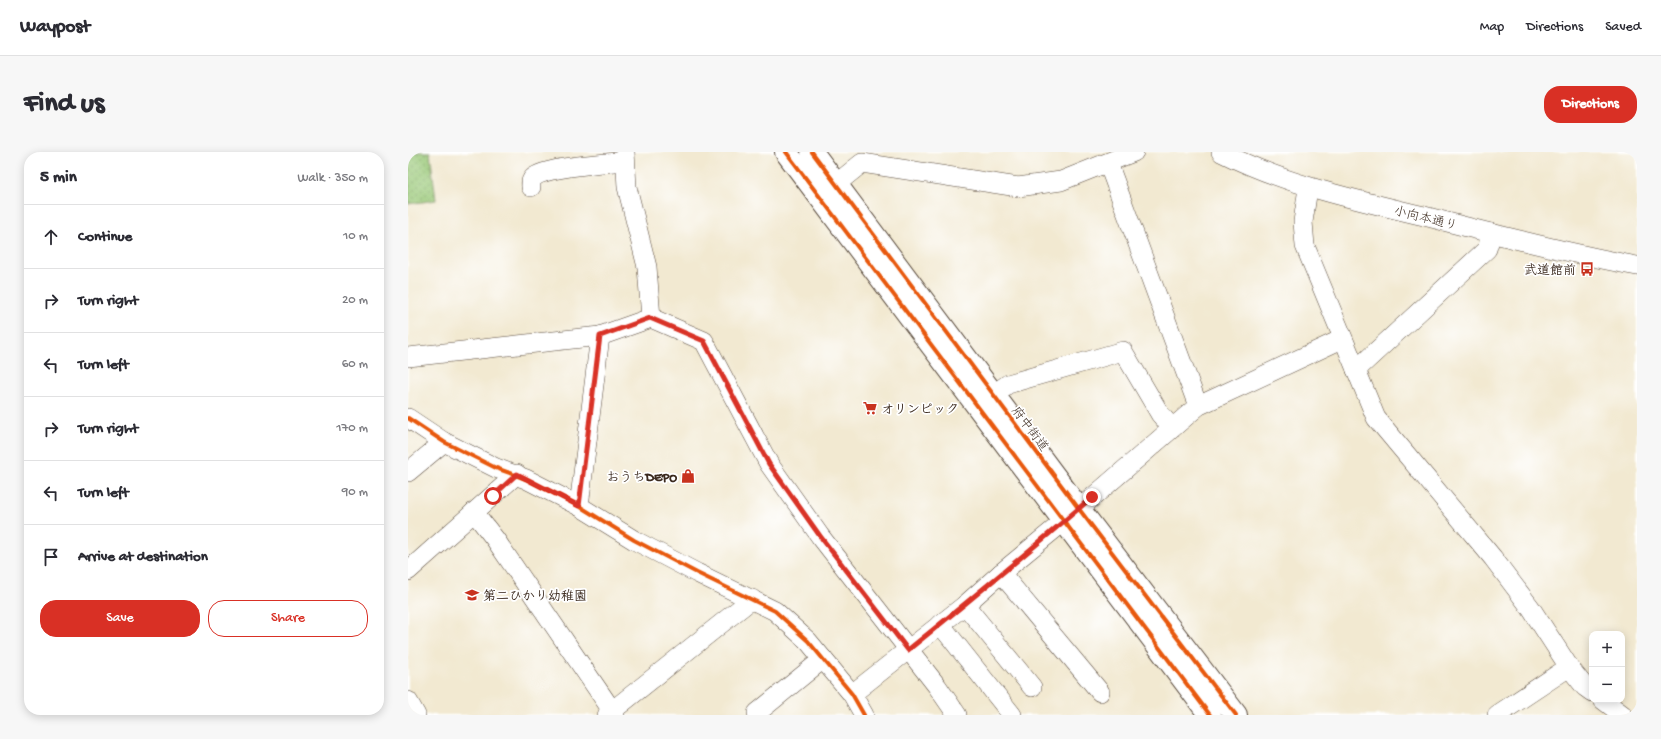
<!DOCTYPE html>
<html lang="en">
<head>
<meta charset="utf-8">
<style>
  :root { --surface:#fff; --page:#f7f7f7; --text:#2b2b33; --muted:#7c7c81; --line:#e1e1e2; --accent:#d93025 }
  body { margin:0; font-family:"Gochi Hand","Klee One",sans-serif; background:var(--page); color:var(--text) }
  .controls { position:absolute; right:12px; bottom:12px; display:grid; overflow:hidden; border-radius:8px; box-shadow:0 2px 10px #0003 }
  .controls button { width:36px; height:36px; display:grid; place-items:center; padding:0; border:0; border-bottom:1px solid var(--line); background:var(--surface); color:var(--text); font:20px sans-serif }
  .stop { position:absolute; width:12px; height:12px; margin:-9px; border:3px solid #d93025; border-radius:50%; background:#fff }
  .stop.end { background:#d93025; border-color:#fff; box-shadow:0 1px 4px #0008 }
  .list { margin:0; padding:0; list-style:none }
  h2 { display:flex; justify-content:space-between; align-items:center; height:52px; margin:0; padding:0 16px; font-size:17px }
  h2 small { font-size:13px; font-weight:400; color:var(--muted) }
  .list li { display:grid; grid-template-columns:26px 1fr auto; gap:12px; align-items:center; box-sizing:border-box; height:64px; padding:0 16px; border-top:1px solid var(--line) }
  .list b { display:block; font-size:15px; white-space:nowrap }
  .list em { font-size:13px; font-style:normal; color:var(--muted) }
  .actions { display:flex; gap:8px; padding:12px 16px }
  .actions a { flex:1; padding:9px 0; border:1px solid var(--accent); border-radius:16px; text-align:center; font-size:14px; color:var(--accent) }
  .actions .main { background:var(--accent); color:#fff }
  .icon { flex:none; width:22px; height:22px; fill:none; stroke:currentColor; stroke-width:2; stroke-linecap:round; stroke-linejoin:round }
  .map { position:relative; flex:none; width:1229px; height:563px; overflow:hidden; border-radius:16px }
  header { display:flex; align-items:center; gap:24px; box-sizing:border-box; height:56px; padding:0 20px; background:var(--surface); border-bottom:1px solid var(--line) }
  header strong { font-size:19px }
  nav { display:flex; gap:22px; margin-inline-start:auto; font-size:14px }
  .intro { display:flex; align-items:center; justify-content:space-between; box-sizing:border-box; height:96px; padding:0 24px }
  h1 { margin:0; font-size:28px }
  .button { padding:10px 18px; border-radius:16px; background:var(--accent); color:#fff; font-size:14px; font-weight:700 }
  main { display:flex; gap:24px; padding:0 24px }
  aside { flex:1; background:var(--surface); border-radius:16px; box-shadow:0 2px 10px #0003 }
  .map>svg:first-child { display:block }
  .grass { fill:url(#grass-dots); stroke:#6a794a }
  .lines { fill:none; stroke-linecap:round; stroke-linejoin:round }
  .minor-casing { stroke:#564739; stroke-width:20 }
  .highway-casing { stroke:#564739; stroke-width:24 }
  .minor { stroke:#fff; stroke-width:19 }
  .highway { stroke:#fff; stroke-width:22 }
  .cycleway-casing { stroke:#fff; stroke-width:6 }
  .cycleway { stroke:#e8590c; stroke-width:4 }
  .route { stroke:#d93025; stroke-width:5 }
  .labels { text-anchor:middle; stroke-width:3.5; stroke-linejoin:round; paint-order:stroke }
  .street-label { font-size:13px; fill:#3b2a1e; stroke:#fff }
  .poi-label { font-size:13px; font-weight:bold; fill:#3b2a1e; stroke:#fff; text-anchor:end }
</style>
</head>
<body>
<header>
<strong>Waypost</strong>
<nav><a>Map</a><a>Directions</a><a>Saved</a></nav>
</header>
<div class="intro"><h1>Find us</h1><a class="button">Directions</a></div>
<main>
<aside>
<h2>5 min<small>Walk · 350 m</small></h2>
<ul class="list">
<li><svg class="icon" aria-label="ahead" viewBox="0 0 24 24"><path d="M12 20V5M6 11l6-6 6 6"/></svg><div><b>Continue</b></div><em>10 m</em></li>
<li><svg class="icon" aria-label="right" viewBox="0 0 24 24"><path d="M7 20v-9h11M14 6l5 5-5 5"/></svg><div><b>Turn right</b></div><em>20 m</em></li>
<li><svg class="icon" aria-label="left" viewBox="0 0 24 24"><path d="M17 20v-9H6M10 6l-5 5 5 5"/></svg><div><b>Turn left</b></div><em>60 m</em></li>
<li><svg class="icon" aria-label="right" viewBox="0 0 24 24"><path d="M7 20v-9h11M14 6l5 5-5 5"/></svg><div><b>Turn right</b></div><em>170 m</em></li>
<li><svg class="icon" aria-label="left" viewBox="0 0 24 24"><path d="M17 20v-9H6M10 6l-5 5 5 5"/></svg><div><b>Turn left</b></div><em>90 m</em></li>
<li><svg class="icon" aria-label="arrive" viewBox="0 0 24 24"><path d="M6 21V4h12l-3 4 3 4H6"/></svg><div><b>Arrive at destination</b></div></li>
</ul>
<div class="actions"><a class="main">Save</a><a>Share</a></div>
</aside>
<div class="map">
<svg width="1229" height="563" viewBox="0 0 1229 563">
  <defs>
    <pattern id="grass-dots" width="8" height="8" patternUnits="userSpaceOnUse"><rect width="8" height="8" fill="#99c877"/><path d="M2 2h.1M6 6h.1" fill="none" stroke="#7ea361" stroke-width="1.8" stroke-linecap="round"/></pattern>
  </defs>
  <rect width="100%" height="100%" fill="#fff"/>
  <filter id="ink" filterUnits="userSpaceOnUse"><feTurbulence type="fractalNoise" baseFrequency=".025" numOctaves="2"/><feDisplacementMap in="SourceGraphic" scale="8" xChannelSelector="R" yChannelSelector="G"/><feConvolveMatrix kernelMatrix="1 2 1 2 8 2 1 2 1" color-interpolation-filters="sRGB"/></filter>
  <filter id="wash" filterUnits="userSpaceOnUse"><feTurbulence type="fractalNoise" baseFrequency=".012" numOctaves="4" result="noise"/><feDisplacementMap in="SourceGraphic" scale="16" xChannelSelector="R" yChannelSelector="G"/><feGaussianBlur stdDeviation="0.9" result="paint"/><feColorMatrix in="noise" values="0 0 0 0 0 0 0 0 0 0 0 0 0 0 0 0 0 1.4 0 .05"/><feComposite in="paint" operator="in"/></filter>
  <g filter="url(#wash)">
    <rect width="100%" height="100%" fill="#f2e9d1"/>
    <!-- grass -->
    <polygon class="grass" points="0,0 22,0 28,48 0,52"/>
  </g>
  <g filter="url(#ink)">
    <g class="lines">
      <defs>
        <g id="minor">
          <polyline points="217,0 219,35 239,115 243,166"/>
          <path d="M813,0C878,33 949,48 1020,65C1089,83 1159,101 1229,114"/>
          <polyline points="700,11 790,254"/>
          <polyline points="428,32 454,11 610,35 653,29 726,0"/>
          <path d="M123,35C123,32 122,29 125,26C136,15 199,11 217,9"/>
          <polyline points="900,36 895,70 897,94 968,266 1085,406 1122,455 1161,515 1177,535 1184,540"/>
          <polyline points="0,205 192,184 243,166 296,189 361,312 412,384 529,534 549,563"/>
          <polyline points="948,218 1079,97 1084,81"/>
          <polyline points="585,243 600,232 715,199 752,262 764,276"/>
          <polyline points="0,266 36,290 88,316 118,327 171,354 226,388 289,421 367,459 400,489 444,542 456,563"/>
          <polyline points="0,320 36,290"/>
          <polyline points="171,354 192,184"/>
          <polyline points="66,360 87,387 207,563"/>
          <polyline points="0,419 109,322"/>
          <polyline points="593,421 692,540"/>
          <polyline points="557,453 624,535"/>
          <polyline points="532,472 604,563"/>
          <polyline points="444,542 557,453 593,421 671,357 790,254 934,187"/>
          <polyline points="1195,548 1215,563"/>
          <polyline points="0,549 8,563"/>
          <polyline points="349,561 415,507"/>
          <polyline points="199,563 344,447"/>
          <polyline points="1089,563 1161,515"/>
        </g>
        <g id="highway">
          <polyline points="378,0 802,563"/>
          <polyline points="404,0 671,357 828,563"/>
        </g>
      </defs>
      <!-- minor casing -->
      <use href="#minor" class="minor-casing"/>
      <!-- highway casing -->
      <use href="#highway" class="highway-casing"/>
      <!-- minor -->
      <use href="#minor" class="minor"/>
      <!-- highway -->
      <use href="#highway" class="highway"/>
      <defs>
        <g id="cycleway">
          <polyline points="378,0 802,563"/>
          <polyline points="404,0 671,357 828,563"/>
          <polyline points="0,266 36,290 88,316 118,327 171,354 226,388 289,421 367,459 400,489 444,542 456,563"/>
        </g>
      </defs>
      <!-- cycleway casing -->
      <use href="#cycleway" class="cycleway-casing"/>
      <!-- cycleway -->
      <use href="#cycleway" class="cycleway"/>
    </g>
  </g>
  <g class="lines" filter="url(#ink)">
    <!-- route -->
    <path class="route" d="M85,344L109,322L171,354L192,184L242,166L296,189L361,312L412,384L500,498C562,448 624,397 684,345"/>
  </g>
  <!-- icons -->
  <defs>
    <symbol id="bus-bare" viewBox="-9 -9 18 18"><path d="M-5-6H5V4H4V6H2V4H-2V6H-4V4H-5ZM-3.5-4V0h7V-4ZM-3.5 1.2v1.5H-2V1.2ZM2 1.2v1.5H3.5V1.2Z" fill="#c8321e" stroke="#fff" stroke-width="2.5" paint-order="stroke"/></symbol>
    <symbol id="supermarket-bare" viewBox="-9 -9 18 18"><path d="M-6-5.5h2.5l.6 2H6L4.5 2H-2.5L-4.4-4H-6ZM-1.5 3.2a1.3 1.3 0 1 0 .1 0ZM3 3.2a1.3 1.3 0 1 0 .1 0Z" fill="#c8321e" stroke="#fff" stroke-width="2.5" paint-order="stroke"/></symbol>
    <symbol id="shop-bare" viewBox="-9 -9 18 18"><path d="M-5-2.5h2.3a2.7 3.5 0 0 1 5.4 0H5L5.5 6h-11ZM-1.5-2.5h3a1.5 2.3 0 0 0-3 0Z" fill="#c8321e" stroke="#fff" stroke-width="2.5" paint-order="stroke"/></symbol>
    <symbol id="school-bare" viewBox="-9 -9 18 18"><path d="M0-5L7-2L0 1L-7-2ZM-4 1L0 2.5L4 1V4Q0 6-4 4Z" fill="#c8321e" stroke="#fff" stroke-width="2.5" paint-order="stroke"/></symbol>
  </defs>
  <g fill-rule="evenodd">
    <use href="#bus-bare" x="1169" y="107" width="20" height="20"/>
    <use href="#supermarket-bare" x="452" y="246" width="20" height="20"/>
    <use href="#shop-bare" x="270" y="314" width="20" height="20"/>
    <use href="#school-bare" x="54" y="433" width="20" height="20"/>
  </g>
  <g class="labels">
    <!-- street labels -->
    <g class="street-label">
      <text transform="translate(1018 65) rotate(14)" y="5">小向本通り</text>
      <text transform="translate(623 276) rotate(53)" y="5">府中街道</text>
    </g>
    <!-- poi labels -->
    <g class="poi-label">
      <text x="1168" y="122">武道館前</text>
      <text x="473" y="261" text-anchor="start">オリンピック</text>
      <text x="269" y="329">おうちDEPO</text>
      <text x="75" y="448" text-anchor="start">第二ひかり幼稚園</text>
    </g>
  </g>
</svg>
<div class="controls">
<button>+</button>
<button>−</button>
</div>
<div class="stop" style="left:85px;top:344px"></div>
<div class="stop end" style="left:684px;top:345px"></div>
</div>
</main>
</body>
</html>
